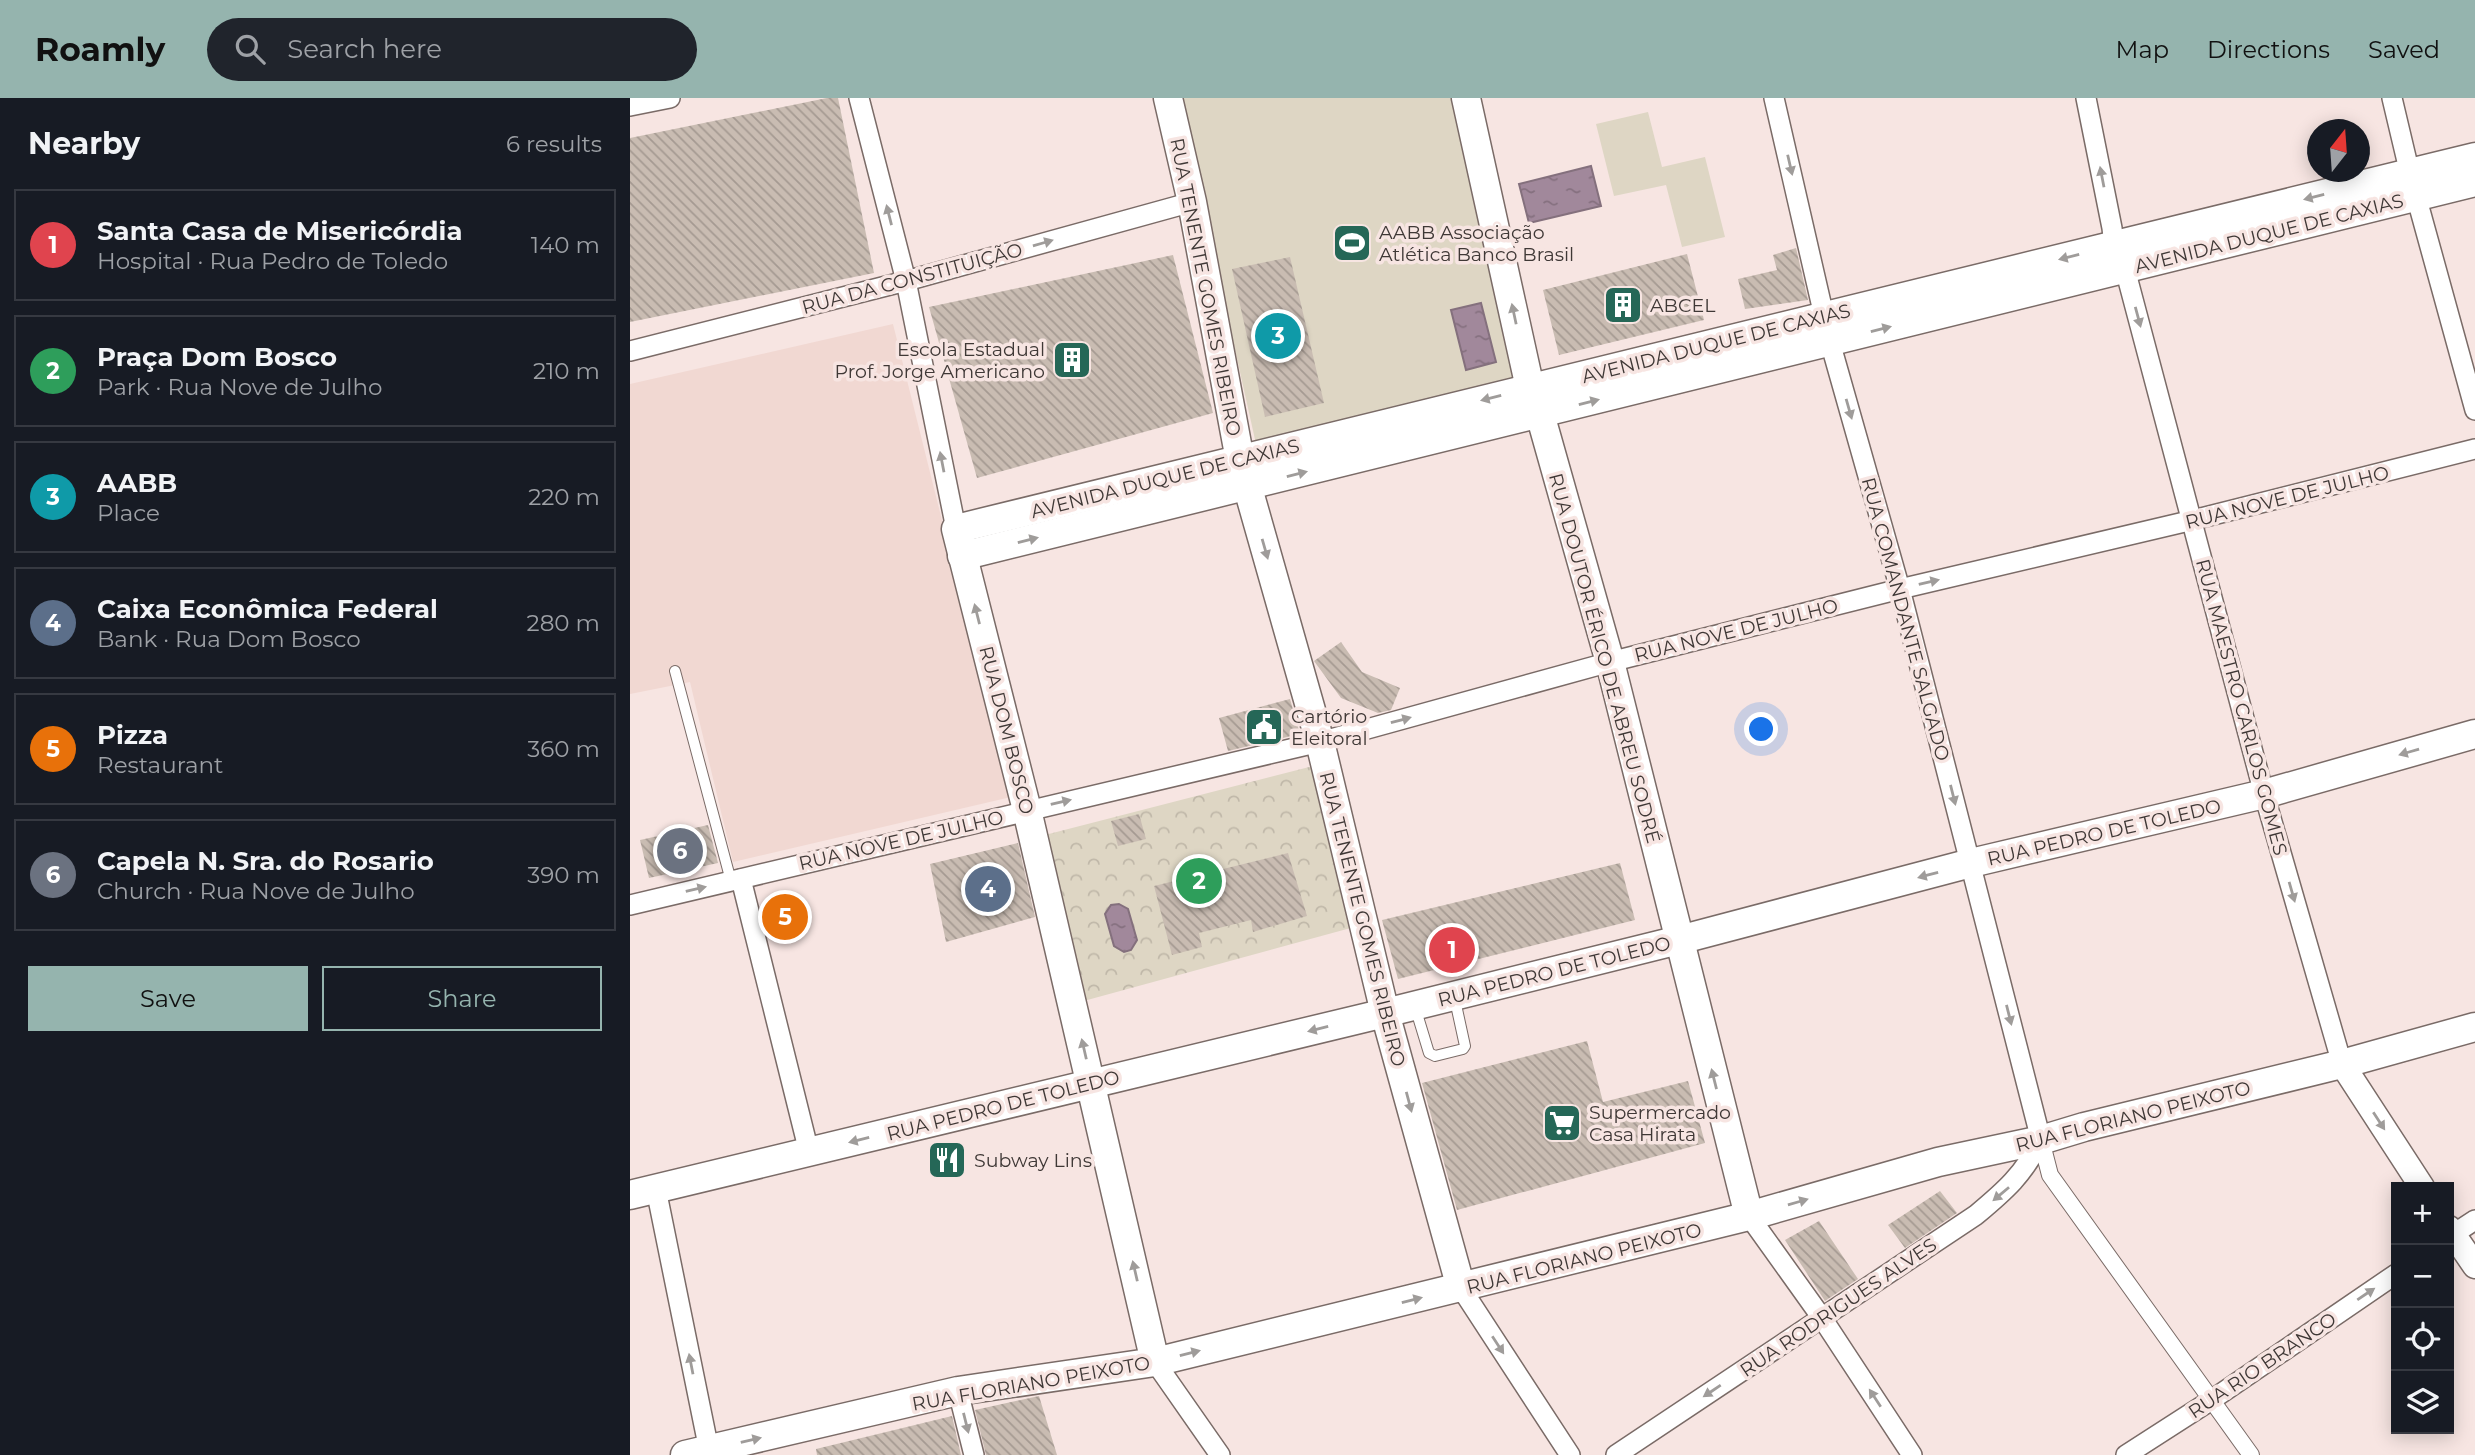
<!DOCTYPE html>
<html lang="en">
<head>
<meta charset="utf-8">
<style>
  :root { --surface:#171b24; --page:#20242c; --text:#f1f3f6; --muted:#9ea1a6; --line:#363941; --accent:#95b4ae }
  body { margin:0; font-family:Montserrat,sans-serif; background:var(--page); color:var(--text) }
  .controls { position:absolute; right:21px; bottom:21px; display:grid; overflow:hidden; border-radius:0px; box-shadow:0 4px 18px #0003 }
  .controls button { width:63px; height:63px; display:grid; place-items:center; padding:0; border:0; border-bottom:2px solid var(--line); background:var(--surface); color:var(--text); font:35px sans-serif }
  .compass { position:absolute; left:1677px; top:21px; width:63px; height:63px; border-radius:50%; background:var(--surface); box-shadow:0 4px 18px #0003; rotate:17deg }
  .you { position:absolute; left:1132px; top:632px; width:24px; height:24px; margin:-18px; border:5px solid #fff; border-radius:50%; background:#1a73e8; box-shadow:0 0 0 10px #1a73e833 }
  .badge { display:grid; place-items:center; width:46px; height:46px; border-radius:50%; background:var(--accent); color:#fff; font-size:23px; font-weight:700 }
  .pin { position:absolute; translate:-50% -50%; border:4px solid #fff; box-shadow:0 2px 7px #0006 }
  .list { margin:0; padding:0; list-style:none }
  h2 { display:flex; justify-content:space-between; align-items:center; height:91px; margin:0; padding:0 28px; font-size:30px }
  h2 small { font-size:23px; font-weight:400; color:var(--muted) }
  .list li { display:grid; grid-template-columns:46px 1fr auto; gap:21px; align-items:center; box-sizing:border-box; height:112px; margin:0 14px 14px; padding:0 14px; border:2px solid var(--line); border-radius:0px }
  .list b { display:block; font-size:26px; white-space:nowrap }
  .list p { margin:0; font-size:23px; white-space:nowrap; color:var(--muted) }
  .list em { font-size:23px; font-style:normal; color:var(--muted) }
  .actions { display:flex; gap:14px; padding:21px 28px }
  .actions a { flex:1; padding:16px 0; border:2px solid var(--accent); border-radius:0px; text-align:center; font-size:24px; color:var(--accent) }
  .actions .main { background:var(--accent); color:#111 }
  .icon { flex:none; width:38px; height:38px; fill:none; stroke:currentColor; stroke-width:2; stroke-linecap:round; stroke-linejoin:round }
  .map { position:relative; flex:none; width:1845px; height:1357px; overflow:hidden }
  header { display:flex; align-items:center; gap:42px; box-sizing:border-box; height:98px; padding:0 35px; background:var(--accent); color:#111 }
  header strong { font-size:33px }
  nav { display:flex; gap:38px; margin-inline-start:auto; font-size:24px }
  .search { width:490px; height:63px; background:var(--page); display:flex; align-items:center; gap:18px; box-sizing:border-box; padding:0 24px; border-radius:38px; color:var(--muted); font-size:26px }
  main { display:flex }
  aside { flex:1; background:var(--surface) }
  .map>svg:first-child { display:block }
  .built { fill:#f1d8d2 }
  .park { fill:url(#park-crowns) }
  .pitch { fill:#ded6c4 }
  .water { fill:url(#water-ripples); stroke:#84707d; stroke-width:2 }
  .building { fill:url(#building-back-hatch) }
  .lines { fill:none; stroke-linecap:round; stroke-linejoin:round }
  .service-casing { stroke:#7a6b67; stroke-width:12 }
  .pedestrian-casing { stroke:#7a6b67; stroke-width:18 }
  .minor-casing { stroke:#7a6b67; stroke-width:22 }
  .tertiary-casing { stroke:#7a6b67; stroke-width:27 }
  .secondary-casing { stroke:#7a6b67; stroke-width:31 }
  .service { stroke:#fff; stroke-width:10 }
  .pedestrian { stroke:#fff; stroke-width:16 }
  .minor { stroke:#fff; stroke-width:19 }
  .tertiary { stroke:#fff; stroke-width:24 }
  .secondary { stroke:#fff; stroke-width:28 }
  .oneway { fill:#9f9c9a }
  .labels { text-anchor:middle; stroke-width:7; stroke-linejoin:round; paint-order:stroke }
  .poi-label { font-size:19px; fill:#3f3836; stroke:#f7e5e2; text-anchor:start }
  .street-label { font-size:19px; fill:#3f3836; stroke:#f7e5e2 }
</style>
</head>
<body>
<header>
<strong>Roamly</strong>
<div class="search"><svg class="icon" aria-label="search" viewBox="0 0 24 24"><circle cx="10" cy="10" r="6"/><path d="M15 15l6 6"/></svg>Search here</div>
<nav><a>Map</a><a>Directions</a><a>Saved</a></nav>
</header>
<main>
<aside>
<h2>Nearby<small>6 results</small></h2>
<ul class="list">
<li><span class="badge" style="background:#e0444e">1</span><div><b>Santa Casa de Misericórdia</b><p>Hospital · Rua Pedro de Toledo</p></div><em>140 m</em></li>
<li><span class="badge" style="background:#2e9e5b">2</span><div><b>Praça Dom Bosco</b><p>Park · Rua Nove de Julho</p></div><em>210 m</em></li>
<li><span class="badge" style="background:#0f9aa8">3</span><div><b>AABB</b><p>Place</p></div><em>220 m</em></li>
<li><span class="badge" style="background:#5c6f8a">4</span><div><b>Caixa Econômica Federal</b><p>Bank · Rua Dom Bosco</p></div><em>280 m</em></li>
<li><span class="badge" style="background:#e8710a">5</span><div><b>Pizza</b><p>Restaurant</p></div><em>360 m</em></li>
<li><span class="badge" style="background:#6b7280">6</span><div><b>Capela N. Sra. do Rosario</b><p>Church · Rua Nove de Julho</p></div><em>390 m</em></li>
</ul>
<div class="actions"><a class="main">Save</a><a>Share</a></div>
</aside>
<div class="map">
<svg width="1845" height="1357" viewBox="0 0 1845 1357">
  <defs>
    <pattern id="park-crowns" width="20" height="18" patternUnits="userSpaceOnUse" patternTransform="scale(1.75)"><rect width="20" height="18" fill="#ded6c4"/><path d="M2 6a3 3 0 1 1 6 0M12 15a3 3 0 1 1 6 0" fill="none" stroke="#c0b8a9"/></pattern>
    <pattern id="water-ripples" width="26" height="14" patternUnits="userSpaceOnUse" patternTransform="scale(1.75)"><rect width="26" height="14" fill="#a1889b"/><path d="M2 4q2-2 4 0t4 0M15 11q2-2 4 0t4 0" fill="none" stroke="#85707f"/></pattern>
    <pattern id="building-back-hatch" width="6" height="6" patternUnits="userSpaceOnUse" patternTransform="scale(1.75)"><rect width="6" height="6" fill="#c9bcb2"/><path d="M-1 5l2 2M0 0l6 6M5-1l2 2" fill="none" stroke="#a59a92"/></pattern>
  </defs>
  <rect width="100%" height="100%" fill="#f7e5e2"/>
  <!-- built -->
  <polygon class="built" points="263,226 381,699 103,764 60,584 0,596 0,286"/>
  <!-- park -->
  <polygon class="park" points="687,667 728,828 450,904 411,738"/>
  <!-- pitch -->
  <g class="pitch">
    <polygon points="549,0 828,0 897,290 628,355"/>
    <polygon points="1018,14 1032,69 1075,59 1095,139 1052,149 1036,87 984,98 966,26"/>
  </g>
  <!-- water -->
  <g class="water">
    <polygon points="961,68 971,108 899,125 889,86"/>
    <polygon points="851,205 866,264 836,272 821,212"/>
    <polygon points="489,806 498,811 507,842 501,852 494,854 484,848 475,816 481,807"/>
  </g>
  <!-- building -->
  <g class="building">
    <polygon points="197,0 208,0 244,175 0,224 0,40"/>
    <polygon points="1166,150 1178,202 1115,211 1108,181 1147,172 1143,157"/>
    <polygon points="1057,156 1074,222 929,257 913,192"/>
    <polygon points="543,157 583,315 347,380 299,209"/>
    <polygon points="660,159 694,305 635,319 602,171"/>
    <polygon points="711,544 732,574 770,590 761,612 748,615 711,600 684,563"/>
    <polygon points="660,601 670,636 598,653 589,620"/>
    <polygon points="509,716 516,741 488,748 481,723"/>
    <polygon points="78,727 88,765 19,780 10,742"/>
    <polygon points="388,745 405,819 316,844 300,766"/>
    <polygon points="658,755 677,818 623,834 621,822 569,835 572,849 542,857 524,788"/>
    <polygon points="990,765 1005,822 768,881 752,822"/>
    <polygon points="957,943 973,1004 1058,983 1075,1045 827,1112 792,985"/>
    <polygon points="1310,1093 1327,1115 1275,1150 1258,1127"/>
    <polygon points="1189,1123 1228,1181 1195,1203 1155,1142"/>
    <polygon points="409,1298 427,1357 356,1357 345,1312"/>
    <polygon points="322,1318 331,1357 187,1357 186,1351"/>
  </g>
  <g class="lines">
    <defs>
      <g id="service">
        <polyline points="45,573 101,783"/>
        <polyline points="785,909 799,955 805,958 833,951 835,948 825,902"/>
      </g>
      <polyline id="pedestrian" points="1411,1042 1420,1077 1621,1357"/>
      <g id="minor">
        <polyline points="229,0 276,183 326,431"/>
        <polyline points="1456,0 1482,130 1484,148 1477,157"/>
        <polyline points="1762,0 1780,76 1845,312"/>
        <polyline points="0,8 40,0"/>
        <polyline points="1499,161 1495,171 1634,696 1712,966"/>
        <polyline points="0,253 276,183 562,104"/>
        <polyline points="111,781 179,1054"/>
        <polyline points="0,807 690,644 980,564 1270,491 1563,422 1845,351"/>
        <polyline points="26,1091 80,1357"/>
        <polyline points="1119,1118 1192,1220 1282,1357"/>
        <polyline points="1819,1139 1845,1122"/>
        <polyline points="831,1190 940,1357"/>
        <polyline points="525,1264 590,1357"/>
        <polyline points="328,1293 344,1357"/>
        <path d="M986,1357L1346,1117C1376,1092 1393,1077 1411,1042L1270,491L1200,244L1144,0"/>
        <polyline points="1496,1357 1583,1301 1766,1176"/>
      </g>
      <g id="tertiary">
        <polyline points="1712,966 1792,1089"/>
        <polyline points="1819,1130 1845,1168"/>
      </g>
      <g id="secondary">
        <polyline points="538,0 562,104 610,362 690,644 755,915 831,1190"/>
        <polyline points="836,0 900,290 910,316 980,564 1119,1118"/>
        <polyline points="332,458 1845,84"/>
        <polyline points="0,1097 755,915 1049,842 1341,765 1634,696 1845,636"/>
        <polyline points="525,1264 397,712 326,431 1845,59"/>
        <polyline points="55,1357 328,1293 525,1264 1119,1118 1308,1064 1411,1042 1454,1029 1712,966 1845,929"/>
      </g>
    </defs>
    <!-- service casing -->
    <use href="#service" class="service-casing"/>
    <!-- pedestrian casing -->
    <use href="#pedestrian" class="pedestrian-casing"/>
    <!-- minor casing -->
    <use href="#minor" class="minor-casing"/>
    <!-- tertiary casing -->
    <use href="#tertiary" class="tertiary-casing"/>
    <!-- secondary casing -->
    <use href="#secondary" class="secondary-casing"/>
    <!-- service -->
    <use href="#service" class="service"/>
    <!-- pedestrian -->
    <use href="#pedestrian" class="pedestrian"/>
    <!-- minor -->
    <use href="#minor" class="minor"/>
    <!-- tertiary -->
    <use href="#tertiary" class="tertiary"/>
    <!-- secondary -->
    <use href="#secondary" class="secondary"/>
  </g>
  <!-- one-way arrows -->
  <defs><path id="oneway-solid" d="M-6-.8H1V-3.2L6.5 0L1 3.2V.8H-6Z" transform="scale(1.75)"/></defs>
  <g class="oneway">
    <use href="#oneway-solid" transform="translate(1160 67) rotate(77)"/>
    <use href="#oneway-solid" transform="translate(1472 79) rotate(-101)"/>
    <use href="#oneway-solid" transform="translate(1684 99) rotate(166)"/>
    <use href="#oneway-solid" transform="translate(259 117) rotate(-104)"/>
    <use href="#oneway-solid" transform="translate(413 145) rotate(-16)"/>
    <use href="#oneway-solid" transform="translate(1439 159) rotate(166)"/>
    <use href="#oneway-solid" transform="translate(884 216) rotate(-102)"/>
    <use href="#oneway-solid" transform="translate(1508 219) rotate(75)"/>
    <use href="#oneway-solid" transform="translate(1251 231) rotate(-14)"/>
    <use href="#oneway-solid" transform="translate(861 300) rotate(166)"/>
    <use href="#oneway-solid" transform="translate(959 304) rotate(-14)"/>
    <use href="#oneway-solid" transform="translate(1219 311) rotate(74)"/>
    <use href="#oneway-solid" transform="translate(312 364) rotate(-101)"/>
    <use href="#oneway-solid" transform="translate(667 376) rotate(-14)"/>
    <use href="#oneway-solid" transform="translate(398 442) rotate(-14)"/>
    <use href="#oneway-solid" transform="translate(635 451) rotate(74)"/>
    <use href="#oneway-solid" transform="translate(1299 484) rotate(-13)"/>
    <use href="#oneway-solid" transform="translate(347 516) rotate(-104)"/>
    <use href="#oneway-solid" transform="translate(771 622) rotate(-15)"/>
    <use href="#oneway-solid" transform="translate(1779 654) rotate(164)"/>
    <use href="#oneway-solid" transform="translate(1323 697) rotate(76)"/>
    <use href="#oneway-solid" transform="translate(431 704) rotate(-13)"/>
    <use href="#oneway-solid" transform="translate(1298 777) rotate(165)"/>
    <use href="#oneway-solid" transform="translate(66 791) rotate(-13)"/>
    <use href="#oneway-solid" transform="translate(1662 794) rotate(74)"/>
    <use href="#oneway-solid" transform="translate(1379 917) rotate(76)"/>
    <use href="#oneway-solid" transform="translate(688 931) rotate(166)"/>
    <use href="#oneway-solid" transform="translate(454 951) rotate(-103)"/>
    <use href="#oneway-solid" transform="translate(1084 981) rotate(-104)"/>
    <use href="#oneway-solid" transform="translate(779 1004) rotate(75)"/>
    <use href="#oneway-solid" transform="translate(1749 1023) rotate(57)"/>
    <use href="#oneway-solid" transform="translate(229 1042) rotate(166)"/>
    <use href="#oneway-solid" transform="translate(1371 1096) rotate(140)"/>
    <use href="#oneway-solid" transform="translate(1168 1104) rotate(-16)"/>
    <use href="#oneway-solid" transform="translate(505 1173) rotate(-103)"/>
    <use href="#oneway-solid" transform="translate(1736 1196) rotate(-34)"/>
    <use href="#oneway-solid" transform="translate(782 1202) rotate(-14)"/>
    <use href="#oneway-solid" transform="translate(868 1247) rotate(57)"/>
    <use href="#oneway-solid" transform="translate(560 1255) rotate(-14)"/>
    <use href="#oneway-solid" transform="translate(61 1266) rotate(-101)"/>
    <use href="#oneway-solid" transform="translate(1082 1293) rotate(146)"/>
    <use href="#oneway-solid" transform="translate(1245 1300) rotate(-123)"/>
    <use href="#oneway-solid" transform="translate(336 1325) rotate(76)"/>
    <use href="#oneway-solid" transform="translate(121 1342) rotate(-13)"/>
  </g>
  <!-- icons -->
  <defs>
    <symbol id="stadium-square" viewBox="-11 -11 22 22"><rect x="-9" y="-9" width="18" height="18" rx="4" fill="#256757" stroke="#f7e5e2"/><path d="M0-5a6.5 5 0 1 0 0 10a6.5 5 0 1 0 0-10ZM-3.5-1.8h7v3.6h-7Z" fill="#fff"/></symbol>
    <symbol id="building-square" viewBox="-11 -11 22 22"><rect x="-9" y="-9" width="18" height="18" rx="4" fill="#256757" stroke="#f7e5e2"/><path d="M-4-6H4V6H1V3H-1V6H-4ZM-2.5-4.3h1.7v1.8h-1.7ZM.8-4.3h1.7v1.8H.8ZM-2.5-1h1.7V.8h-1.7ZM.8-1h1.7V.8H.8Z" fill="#fff"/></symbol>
    <symbol id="civic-square" viewBox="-11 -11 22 22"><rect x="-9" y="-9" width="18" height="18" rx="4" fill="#256757" stroke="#f7e5e2"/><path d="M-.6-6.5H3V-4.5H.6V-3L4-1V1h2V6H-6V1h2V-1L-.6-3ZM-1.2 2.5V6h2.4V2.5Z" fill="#fff"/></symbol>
    <symbol id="supermarket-square" viewBox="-11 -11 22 22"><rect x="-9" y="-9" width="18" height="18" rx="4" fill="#256757" stroke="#f7e5e2"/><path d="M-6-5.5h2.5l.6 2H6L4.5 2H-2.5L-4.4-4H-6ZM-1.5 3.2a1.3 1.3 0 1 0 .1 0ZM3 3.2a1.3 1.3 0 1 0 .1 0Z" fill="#fff"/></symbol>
    <symbol id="restaurant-square" viewBox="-11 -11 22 22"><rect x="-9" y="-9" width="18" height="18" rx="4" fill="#256757" stroke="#f7e5e2"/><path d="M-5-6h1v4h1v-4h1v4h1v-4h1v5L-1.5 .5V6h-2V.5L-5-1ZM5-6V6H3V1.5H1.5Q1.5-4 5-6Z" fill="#fff"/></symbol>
  </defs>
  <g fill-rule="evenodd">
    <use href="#stadium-square" x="700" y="123" width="44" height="44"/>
    <use href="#building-square" x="971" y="185" width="44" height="44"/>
    <use href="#building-square" x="420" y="240" width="44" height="44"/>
    <use href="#civic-square" x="612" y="607" width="44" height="44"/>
    <use href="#supermarket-square" x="910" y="1003" width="44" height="44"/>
    <use href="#restaurant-square" x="295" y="1040" width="44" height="44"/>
  </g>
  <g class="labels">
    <!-- poi labels -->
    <g class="poi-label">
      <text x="749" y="141">AABB Associação<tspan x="749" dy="22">Atlética Banco Brasil</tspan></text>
      <text x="1020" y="214">ABCEL</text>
      <text x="415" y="258" text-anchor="end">Escola Estadual<tspan x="415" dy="22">Prof. Jorge Americano</tspan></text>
      <text x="661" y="625">Cartório<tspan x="661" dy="22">Eleitoral</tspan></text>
      <text x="959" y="1021">Supermercado<tspan x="959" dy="22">Casa Hirata</tspan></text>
      <text x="344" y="1069">Subway Lins</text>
    </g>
    <!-- street labels -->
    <g class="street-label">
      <text transform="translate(1639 135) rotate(-14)" y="7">AVENIDA DUQUE DE CAXIAS</text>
      <text transform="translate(282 180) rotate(-15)" y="7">RUA DA CONSTITUIÇÃO</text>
      <text transform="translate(576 189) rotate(79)" y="7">RUA TENENTE GOMES RIBEIRO</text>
      <text transform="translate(1086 245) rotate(-14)" y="7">AVENIDA DUQUE DE CAXIAS</text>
      <text transform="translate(535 380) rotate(-14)" y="7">AVENIDA DUQUE DE CAXIAS</text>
      <text transform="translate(1657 399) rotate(-14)" y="7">RUA NOVE DE JULHO</text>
      <text transform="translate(1276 521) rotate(75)" y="7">RUA COMANDANTE SALGADO</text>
      <text transform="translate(1106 532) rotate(-14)" y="7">RUA NOVE DE JULHO</text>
      <text transform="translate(975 560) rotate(75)" y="7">RUA DOUTOR ÉRICO DE ABREU SODRÉ</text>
      <text transform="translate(1612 609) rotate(75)" y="7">RUA MAESTRO CARLOS GOMES</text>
      <text transform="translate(377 632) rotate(76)" y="7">RUA DOM BOSCO</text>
      <text transform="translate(1474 734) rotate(-13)" y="7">RUA PEDRO DE TOLEDO</text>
      <text transform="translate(271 742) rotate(-13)" y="7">RUA NOVE DE JULHO</text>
      <text transform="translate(733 821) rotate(76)" y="7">RUA TENENTE GOMES RIBEIRO</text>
      <text transform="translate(924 873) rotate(-14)" y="7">RUA PEDRO DE TOLEDO</text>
      <text transform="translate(373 1007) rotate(-14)" y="7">RUA PEDRO DE TOLEDO</text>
      <text transform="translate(1503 1018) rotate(-14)" y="7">RUA FLORIANO PEIXOTO</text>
      <text transform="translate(954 1160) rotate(-14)" y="7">RUA FLORIANO PEIXOTO</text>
      <text transform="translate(1208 1209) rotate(-34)" y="7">RUA RODRIGUES ALVES</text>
      <text transform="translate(1632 1267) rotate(-34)" y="7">RUA RIO BRANCO</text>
      <text transform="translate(401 1285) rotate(-10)" y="7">RUA FLORIANO PEIXOTO</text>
    </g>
  </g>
</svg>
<div class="controls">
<button>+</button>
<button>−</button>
<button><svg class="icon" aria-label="locate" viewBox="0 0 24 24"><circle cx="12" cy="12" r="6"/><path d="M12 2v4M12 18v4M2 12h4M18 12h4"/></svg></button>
<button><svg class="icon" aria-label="layers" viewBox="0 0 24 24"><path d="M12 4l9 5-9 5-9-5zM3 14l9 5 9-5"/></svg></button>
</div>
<svg class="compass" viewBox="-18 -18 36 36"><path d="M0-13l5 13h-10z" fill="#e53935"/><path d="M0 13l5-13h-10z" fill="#9ea1a6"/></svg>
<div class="you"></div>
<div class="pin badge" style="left:822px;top:852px;background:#e0444e">1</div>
<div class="pin badge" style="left:569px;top:783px;background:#2e9e5b">2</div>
<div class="pin badge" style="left:648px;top:238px;background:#0f9aa8">3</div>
<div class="pin badge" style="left:358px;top:791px;background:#5c6f8a">4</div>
<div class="pin badge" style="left:155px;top:819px;background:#e8710a">5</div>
<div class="pin badge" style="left:50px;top:753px;background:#6b7280">6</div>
</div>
</main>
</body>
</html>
